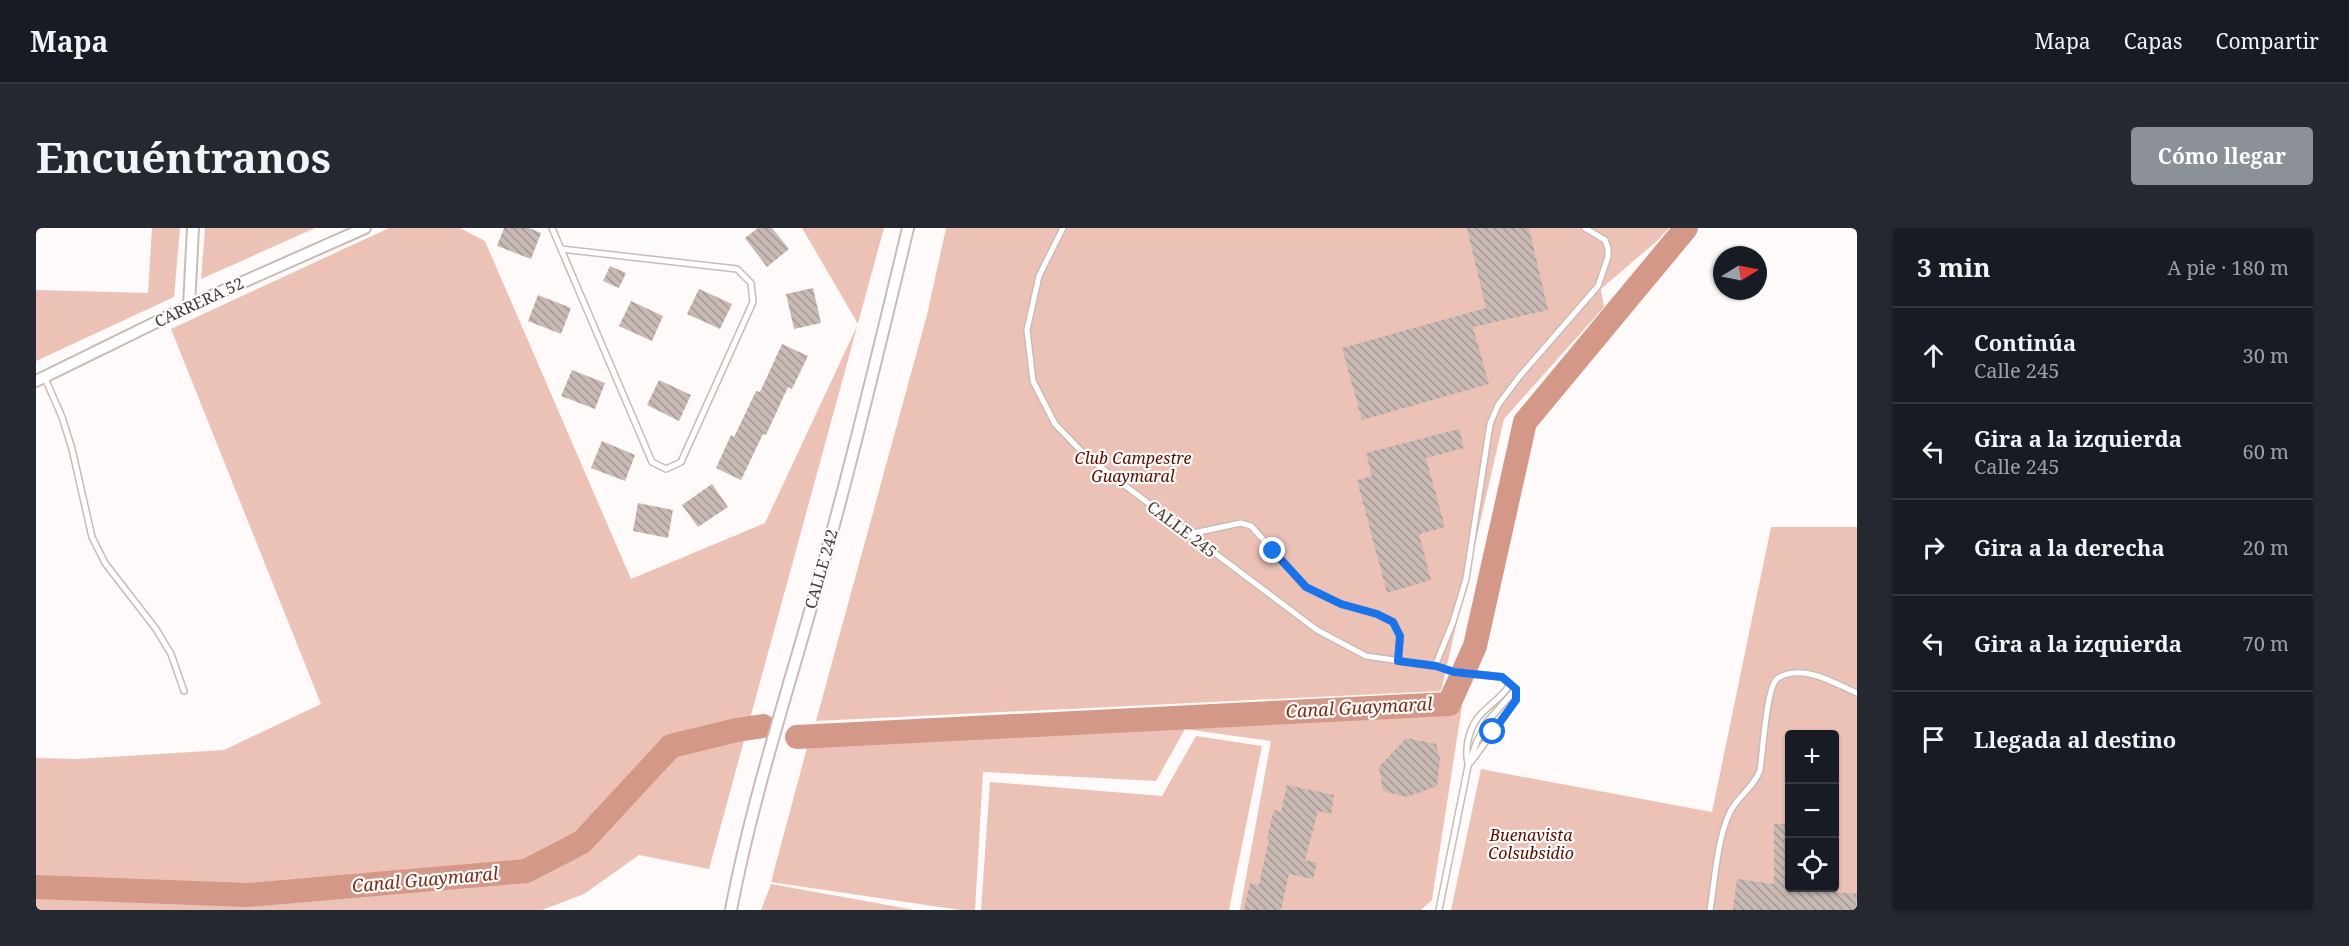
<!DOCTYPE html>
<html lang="es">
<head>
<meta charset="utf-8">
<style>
  :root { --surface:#171b24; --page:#242831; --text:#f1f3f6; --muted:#9ea1a6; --line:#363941; --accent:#8c9099 }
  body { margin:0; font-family:"Noto Serif",serif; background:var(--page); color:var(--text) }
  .controls { position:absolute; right:18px; bottom:18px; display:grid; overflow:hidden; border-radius:6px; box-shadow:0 2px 4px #0004 }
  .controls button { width:54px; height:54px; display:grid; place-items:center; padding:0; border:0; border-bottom:2px solid var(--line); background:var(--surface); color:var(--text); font:30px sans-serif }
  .compass { position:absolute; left:1677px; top:18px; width:54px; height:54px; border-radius:50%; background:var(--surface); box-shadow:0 2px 4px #0004; rotate:80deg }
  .stop { position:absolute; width:18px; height:18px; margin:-14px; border:4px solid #1a73e8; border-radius:50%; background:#fff }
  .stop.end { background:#1a73e8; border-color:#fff; box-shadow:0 2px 6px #0008 }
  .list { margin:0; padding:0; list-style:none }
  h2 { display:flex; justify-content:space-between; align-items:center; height:78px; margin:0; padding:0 24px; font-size:26px }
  h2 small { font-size:20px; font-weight:400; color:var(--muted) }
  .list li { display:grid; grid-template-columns:39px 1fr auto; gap:18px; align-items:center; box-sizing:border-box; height:96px; padding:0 24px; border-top:2px solid var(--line) }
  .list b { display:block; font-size:22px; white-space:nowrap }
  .list p { margin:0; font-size:20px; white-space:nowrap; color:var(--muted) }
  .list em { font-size:20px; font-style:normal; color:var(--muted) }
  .icon { flex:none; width:33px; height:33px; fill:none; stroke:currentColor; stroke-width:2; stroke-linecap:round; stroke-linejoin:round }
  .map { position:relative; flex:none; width:1821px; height:682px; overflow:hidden; border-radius:6px }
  header { display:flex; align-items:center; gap:36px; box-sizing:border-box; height:84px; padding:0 30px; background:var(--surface); border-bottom:2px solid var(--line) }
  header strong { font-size:28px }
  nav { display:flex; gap:33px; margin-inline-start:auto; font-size:21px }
  .intro { display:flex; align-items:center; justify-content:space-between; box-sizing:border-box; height:144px; padding:0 36px }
  h1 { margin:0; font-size:42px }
  .button { padding:15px 27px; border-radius:6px; background:var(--accent); color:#fff; font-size:21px; font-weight:700 }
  main { display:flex; gap:36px; padding:0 36px }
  aside { flex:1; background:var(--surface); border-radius:6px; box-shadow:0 2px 4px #0004 }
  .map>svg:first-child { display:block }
  .green { fill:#ecc2b7; fill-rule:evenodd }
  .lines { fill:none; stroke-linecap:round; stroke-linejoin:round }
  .river { stroke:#d39888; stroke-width:24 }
  .building { fill:url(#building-back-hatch) }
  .service-casing { stroke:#cabab5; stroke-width:8 }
  .minor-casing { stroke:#cabab5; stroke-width:14 }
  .service { stroke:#fff; stroke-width:5 }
  .minor { stroke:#fff; stroke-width:10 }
  .route { stroke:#1a73e8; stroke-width:8 }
  .labels { text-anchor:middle; stroke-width:4.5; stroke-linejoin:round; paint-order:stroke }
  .street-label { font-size:16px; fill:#413a38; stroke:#fefaf9 }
  .park-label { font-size:16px; font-style:italic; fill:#550f00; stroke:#fefaf9 }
  .water-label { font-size:18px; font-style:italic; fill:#78311d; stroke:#fefaf9 }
</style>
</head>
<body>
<header>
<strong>Mapa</strong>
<nav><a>Mapa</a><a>Capas</a><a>Compartir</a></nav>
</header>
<div class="intro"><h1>Encuéntranos</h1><a class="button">Cómo llegar</a></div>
<main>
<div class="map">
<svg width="1821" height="682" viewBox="0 0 1821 682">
  <defs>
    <pattern id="building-back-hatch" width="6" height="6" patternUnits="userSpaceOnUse" patternTransform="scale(1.5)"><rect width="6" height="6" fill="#c9b9b4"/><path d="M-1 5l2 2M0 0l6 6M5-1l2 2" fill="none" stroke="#a59793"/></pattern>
  </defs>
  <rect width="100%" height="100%" fill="#fefaf9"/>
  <!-- green -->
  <g class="green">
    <polygon points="116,0 144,0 138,69 0,133 0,62 112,65"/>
    <polygon points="169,0 279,0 165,51"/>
    <polygon points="353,0 424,0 449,13 595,351 729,295 822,96 766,0 848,0 673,641 603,627 548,666 506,682 0,682 0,530 42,531 188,522 285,476 135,101"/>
    <polygon points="910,0 1633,0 1621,13 1565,61 1568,79 1468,191 1405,463 780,493 891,87"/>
    <path d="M1735,299H1821V682H1415L1445,541L1676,584ZM1754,506H1798V660H1754Z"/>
    <polygon points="1426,478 1396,672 1385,682 1204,682 1235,513 1149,501 1120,553 947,544 939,682 924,682 735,654 776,501"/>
    <polygon points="1160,508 1226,518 1193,682 945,682 954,554 1126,568"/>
    <polygon points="735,656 868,680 879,682 725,682"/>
  </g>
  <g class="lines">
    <!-- river -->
    <g class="river">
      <polyline points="761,509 1413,476 1439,418 1489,194 1650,0"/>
      <polyline points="0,659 212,667 490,643 546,614 635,518 701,502 727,498"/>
    </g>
  </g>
  <!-- building -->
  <g class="building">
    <polygon points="468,0 493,0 505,5 495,31 461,18"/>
    <polygon points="722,0 736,0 753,21 731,39 709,10"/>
    <polygon points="1431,0 1493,0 1512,82 1437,99 1453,156 1326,192 1306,120 1450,80"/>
    <polygon points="574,38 590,45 583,60 567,53"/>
    <polygon points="777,60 785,95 758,101 750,66"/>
    <polygon points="663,61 696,76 684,101 651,86"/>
    <polygon points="502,67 535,80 525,106 492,93"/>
    <polygon points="595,73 627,88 616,113 583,98"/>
    <polygon points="746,116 772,128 756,161 752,159 730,207 727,206 705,252 680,240 695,207 698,209 720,163 724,164"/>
    <polygon points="536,142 569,155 559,181 525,168"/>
    <polygon points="623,152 655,167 643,193 611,177"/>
    <polygon points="1423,201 1428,220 1390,230 1409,299 1383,306 1395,352 1351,365 1321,252 1336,248 1330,225"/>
    <polygon points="566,213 599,227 589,253 555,240"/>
    <polygon points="676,256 692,279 662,299 646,277"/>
    <polygon points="602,275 637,282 632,310 597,303"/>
    <polygon points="1370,510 1400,516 1404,531 1401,558 1371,569 1347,563 1343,539"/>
    <polygon points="1251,557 1298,567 1295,586 1282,583 1269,632 1281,635 1277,651 1253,646 1245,682 1208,682 1214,655 1223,657 1233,611 1231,610 1238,582 1245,584"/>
    <polygon points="1738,596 1754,596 1754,660 1821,666 1820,682 1697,682 1701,651 1738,656"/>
  </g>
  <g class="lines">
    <defs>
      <g id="service">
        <polyline points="516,0 616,234 630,241 645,234 717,74 715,55 701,41 525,21"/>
        <polyline points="1027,0 1003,48 991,102 997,153 1019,196 1051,229 1281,402 1330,428 1399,438 1418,444 1466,449 1480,461 1451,494 1441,513 1432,538 1403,682"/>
        <polyline points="8,148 26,189 36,221 56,309 69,335 120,401 135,426 148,463"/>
        <polyline points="1153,306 1205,295 1215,298 1270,359 1305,376 1341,386 1357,394 1364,408 1362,433"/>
        <polyline points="1399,438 1417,394 1430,351 1454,196 1462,177 1483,149 1562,58 1572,29 1572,20 1569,12 1549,0"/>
        <polyline points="1435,534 1480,472 1480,461"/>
        <path d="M1432,536C1429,521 1432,504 1441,491C1450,478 1466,471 1474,456"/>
        <path d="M1674,682C1679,652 1681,611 1694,584C1702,568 1719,558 1724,542C1727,525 1730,460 1741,451C1751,443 1767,444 1778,447C1793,451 1807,459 1821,465"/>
      </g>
      <g id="minor">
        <polyline points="153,78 157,0"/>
        <polyline points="0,153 153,78 329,0"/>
        <path d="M695,682C718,561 758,445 790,326C820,218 846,109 872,0"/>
      </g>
    </defs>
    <!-- service casing -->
    <use href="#service" class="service-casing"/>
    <!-- minor casing -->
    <use href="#minor" class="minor-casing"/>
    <!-- service -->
    <use href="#service" class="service"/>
    <!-- minor -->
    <use href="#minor" class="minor"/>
  </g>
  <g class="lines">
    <!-- route -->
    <polyline class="route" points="1237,323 1270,359 1305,376 1341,386 1357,394 1364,408 1362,433 1400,438 1418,444 1466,449 1480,461 1480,472 1457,504"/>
  </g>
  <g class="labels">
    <!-- street labels -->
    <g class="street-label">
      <text transform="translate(163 74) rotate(-25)" y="6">CARRERA 52</text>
      <text transform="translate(1146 301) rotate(37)" y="6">CALLE 245</text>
      <text transform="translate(785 341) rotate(-74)" y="6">CALLE 242</text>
    </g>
    <!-- park labels -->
    <g class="park-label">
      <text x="1097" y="236">Club Campestre<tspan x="1097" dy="18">Guaymaral</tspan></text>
      <text x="1495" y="613">Buenavista<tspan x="1495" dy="18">Colsubsidio</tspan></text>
    </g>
    <!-- water labels -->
    <g class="water-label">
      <text transform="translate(1323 480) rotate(-3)" y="6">Canal Guaymaral</text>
      <text transform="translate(389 652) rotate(-5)" y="6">Canal Guaymaral</text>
    </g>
  </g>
</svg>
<div class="controls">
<button>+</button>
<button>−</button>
<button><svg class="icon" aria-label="locate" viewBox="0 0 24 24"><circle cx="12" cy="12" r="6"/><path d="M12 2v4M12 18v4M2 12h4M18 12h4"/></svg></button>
</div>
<svg class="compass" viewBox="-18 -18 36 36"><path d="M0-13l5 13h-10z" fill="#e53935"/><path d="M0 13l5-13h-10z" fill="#9ea1a6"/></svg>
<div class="stop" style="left:1457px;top:504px"></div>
<div class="stop end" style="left:1237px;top:323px"></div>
</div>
<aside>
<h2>3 min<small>A pie · 180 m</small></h2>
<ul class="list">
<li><svg class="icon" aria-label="ahead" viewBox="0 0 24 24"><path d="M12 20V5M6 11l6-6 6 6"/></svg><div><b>Continúa</b><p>Calle 245</p></div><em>30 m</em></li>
<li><svg class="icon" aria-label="left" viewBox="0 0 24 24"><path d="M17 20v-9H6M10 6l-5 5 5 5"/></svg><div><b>Gira a la izquierda</b><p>Calle 245</p></div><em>60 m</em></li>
<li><svg class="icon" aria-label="right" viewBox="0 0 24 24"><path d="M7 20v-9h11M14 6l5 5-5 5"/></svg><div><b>Gira a la derecha</b></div><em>20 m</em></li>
<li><svg class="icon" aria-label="left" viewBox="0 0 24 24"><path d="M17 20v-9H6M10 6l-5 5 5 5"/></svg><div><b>Gira a la izquierda</b></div><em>70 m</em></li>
<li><svg class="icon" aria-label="arrive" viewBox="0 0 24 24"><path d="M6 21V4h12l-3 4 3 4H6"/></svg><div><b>Llegada al destino</b></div></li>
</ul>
</aside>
</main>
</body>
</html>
